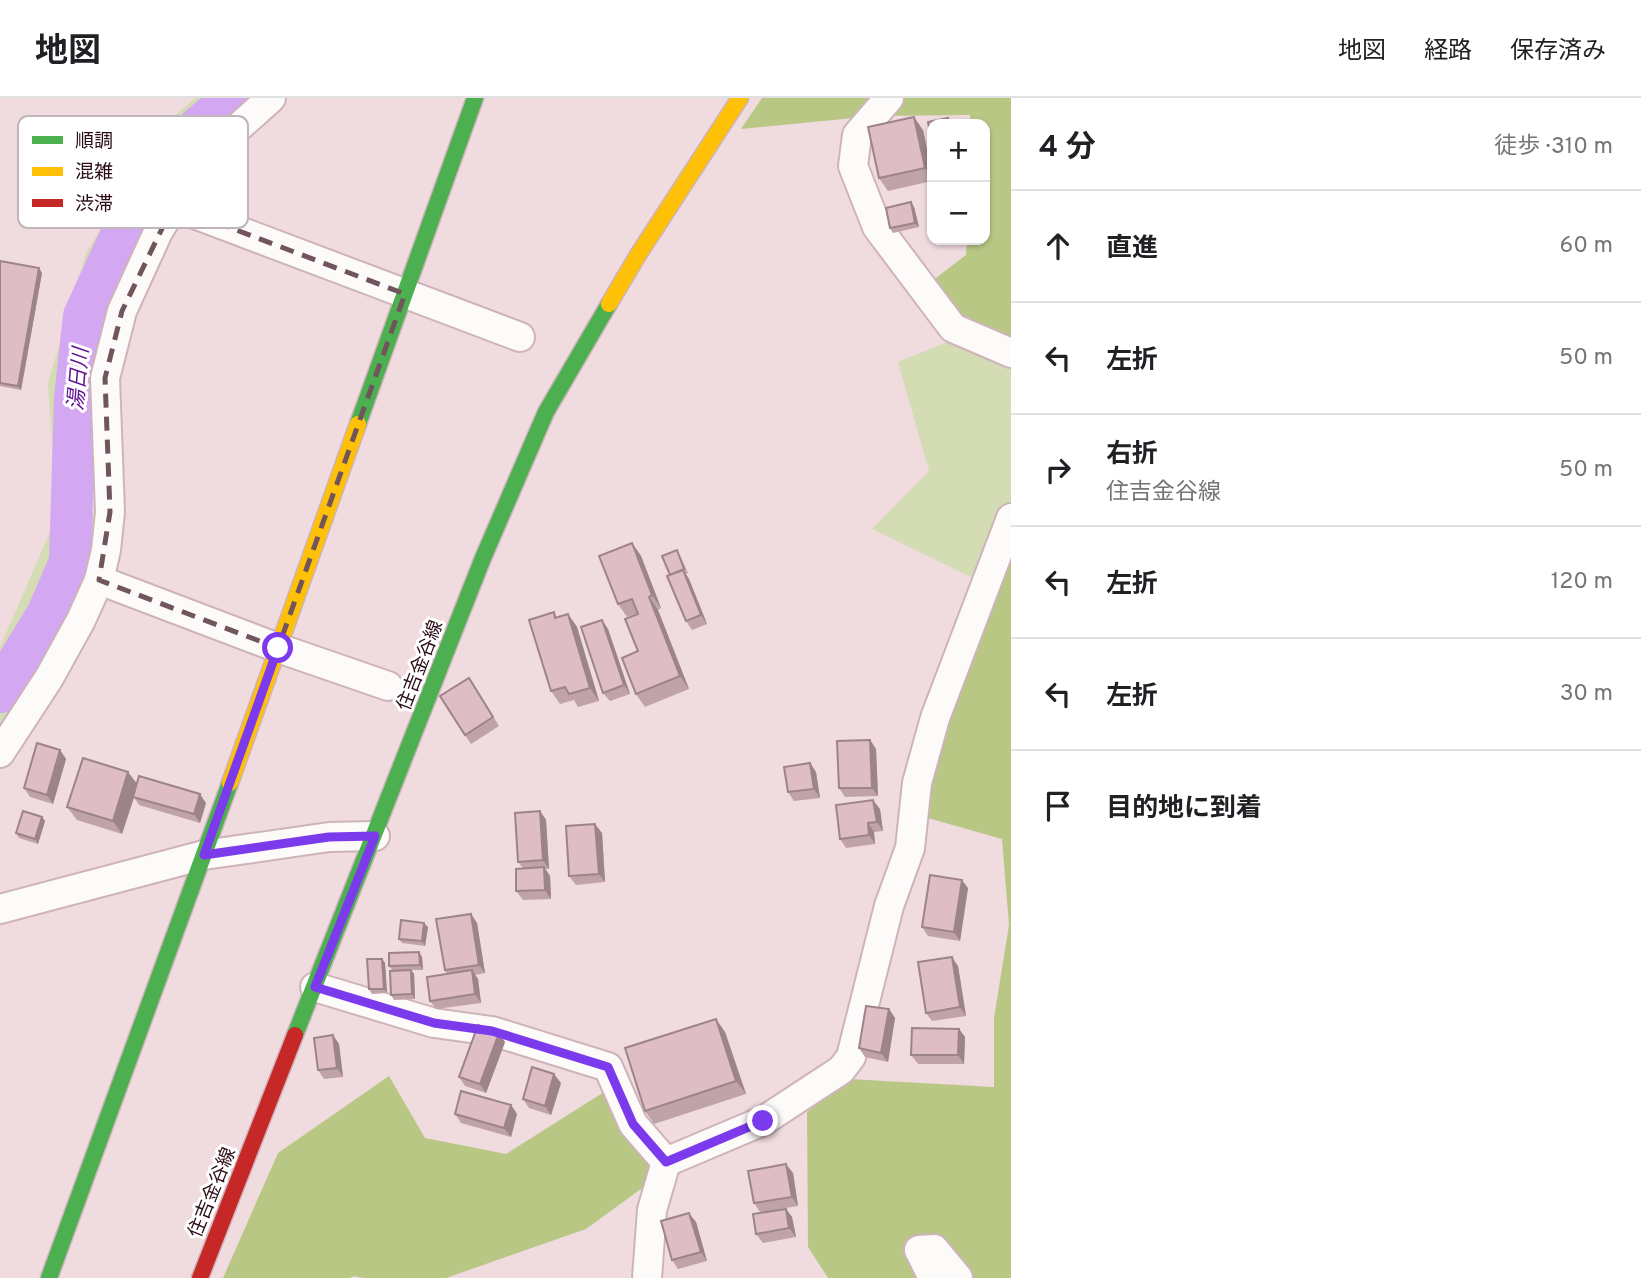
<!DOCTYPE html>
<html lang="ja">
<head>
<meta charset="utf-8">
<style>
  :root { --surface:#fff; --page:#f6f6f6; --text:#202124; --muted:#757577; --line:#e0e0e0 }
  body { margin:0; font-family:Overpass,"Noto Sans JP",sans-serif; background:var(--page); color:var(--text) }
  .controls { position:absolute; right:21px; top:21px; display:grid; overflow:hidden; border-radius:14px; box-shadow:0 2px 5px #0004 }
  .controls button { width:63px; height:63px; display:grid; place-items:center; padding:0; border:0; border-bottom:2px solid var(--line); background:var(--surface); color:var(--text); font:35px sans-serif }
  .stop { position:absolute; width:21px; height:21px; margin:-16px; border:5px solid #7c3aed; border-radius:50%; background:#fff }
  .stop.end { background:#7c3aed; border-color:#fff; box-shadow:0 2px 7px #0008 }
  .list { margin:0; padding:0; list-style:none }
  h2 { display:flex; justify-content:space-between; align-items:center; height:91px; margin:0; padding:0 28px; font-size:30px }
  h2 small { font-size:23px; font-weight:400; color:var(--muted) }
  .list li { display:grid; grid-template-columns:46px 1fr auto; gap:21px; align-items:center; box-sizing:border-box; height:112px; padding:0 28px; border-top:2px solid var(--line) }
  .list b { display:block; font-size:26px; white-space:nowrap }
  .list p { margin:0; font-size:23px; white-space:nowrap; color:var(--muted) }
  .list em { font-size:23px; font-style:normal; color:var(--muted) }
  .icon { flex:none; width:38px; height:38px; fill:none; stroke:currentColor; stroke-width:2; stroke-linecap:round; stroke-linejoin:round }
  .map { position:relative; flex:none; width:1011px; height:1180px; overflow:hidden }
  header { display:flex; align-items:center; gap:42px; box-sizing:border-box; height:98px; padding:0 35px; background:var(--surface); border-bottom:2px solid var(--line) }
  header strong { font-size:33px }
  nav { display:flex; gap:38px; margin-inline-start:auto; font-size:24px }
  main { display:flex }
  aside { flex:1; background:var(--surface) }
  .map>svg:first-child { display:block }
  .green { fill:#d4dcb4 }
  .forest { fill:#b9c785 }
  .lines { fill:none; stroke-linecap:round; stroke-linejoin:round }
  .river { stroke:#d4a7f3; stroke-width:42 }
  .street-casing { stroke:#ceb4ba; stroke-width:32 }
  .fast-casing { stroke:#ceb4ba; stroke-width:19 }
  .slow-casing { stroke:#ceb4ba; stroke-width:19 }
  .jam-casing { stroke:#ceb4ba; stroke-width:19 }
  .street { stroke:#fdfafa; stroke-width:28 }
  .fast { stroke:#4caf50; stroke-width:16 }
  .slow { stroke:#ffc107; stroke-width:16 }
  .jam { stroke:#c62828; stroke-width:16 }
  .wall { fill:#c0a3a9 }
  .shaded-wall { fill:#9c848a }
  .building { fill:#dfbdc5; stroke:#9c848a; stroke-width:2 }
  .route { stroke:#7c3aed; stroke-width:9 }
  .marked { fill:none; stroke:#71555c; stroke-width:5; stroke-dasharray:14 9; stroke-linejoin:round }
  .labels { text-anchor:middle; stroke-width:6; stroke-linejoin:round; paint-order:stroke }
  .street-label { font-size:19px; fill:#2c0d15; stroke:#fff }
  .water-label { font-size:21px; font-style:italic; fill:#611493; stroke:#fff }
  .key { fill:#fff; stroke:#c0b6b9; stroke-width:2 }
  .key-label { font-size:19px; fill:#2c0d15 }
</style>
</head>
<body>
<header>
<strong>地図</strong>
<nav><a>地図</a><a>経路</a><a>保存済み</a></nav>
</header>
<main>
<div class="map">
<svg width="1011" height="1180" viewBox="0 0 1011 1180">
  <rect width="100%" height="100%" fill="#f0dbdf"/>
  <!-- green -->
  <g class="green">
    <polygon points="195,0 259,0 174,81 90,268 94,447 62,533 0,637 0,549 57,418 48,285 86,155 166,25"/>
    <polygon points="957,240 1011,256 1011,412 975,481 872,431 929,373 898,264"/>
  </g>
  <!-- forest -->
  <g class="forest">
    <polygon points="762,0 1011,0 1011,261 953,230 928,186 966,157 967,142 985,142 985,26 971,26 970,17 874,18 741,31"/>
    <polygon points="1011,429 1011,1180 828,1180 808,1149 807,1014 849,981 994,989 994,920 1009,827 1002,741 921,718 935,620"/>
    <polygon points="389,978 425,1040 506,1056 604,994 651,1069 645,1088 586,1131 446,1180 363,1180 354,1178 350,1180 223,1180 278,1055"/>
  </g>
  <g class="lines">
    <!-- river -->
    <polyline class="river" points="0,594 47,517 70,464 75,300 84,218 141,94 197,31 233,0"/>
    <defs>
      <g id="street">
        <polyline points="889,0 857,37 853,68 877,129 953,230 1011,255"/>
        <polyline points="173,108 520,239"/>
        <polyline points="99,482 278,550 388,588"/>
        <polyline points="0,655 49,580 81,522 99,482 106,452 110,414 105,280 122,213 158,134 201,63 271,0"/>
        <polyline points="0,811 204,757 329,739 375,738"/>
        <polyline points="315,889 434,925 492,933 608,969 633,1026 666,1064"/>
        <polyline points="666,1064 763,1023 841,972 851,959 889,808 910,750 917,685 935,620 1011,420"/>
        <polyline points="647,1180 652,1112 666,1064"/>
        <polyline points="933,1180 919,1152 934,1151 958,1180"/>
      </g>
      <g id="fast">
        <polyline points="358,326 475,0"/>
        <polyline points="295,937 483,460 546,314 609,206"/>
        <polyline points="49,1180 230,685"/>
      </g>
      <g id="slow">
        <polyline points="609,206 638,157 740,0"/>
        <polyline points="230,685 358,326"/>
      </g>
      <polyline id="jam" points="200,1180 295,937"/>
    </defs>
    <!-- street casing -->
    <use href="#street" class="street-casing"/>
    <!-- fast casing -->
    <use href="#fast" class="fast-casing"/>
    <!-- slow casing -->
    <use href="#slow" class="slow-casing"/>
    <!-- jam casing -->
    <use href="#jam" class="jam-casing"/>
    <!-- street -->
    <use href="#street" class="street"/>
    <!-- fast -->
    <use href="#fast" class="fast"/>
    <!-- slow -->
    <use href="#slow" class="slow"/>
    <!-- jam -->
    <use href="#jam" class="jam"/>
  </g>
  <!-- wall -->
  <g class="wall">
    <polygon points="923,32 932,76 932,83 888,93 879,80"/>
    <polygon points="914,109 919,129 893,135 890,130"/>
    <polygon points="0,163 39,170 42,175 21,292 0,288"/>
    <polygon points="632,445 641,458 661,510 658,512 689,591 645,609 636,596 638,553 638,515 627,519 618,506"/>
    <polygon points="680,457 688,475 686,476 689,481 707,526 692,532 686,523 670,477"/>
    <polygon points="554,514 557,520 568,516 577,529 599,603 578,609 574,602 560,606 551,593"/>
    <polygon points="602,522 608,531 630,596 610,603 603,595"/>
    <polygon points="475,589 499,628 471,646 465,637"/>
    <polygon points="870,642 876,651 878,698 845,699 839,690"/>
    <polygon points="60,652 66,661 53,706 30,699 24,690"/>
    <polygon points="810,665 816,674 820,700 794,703 788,694"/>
    <polygon points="137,686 206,705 200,725 139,707 134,699 122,736 77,722 67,709"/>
    <polygon points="880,711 883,733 874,734 875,746 846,750 840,741"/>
    <polygon points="540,713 546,722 549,771 545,771 550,778 551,801 523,802 516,793 523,770 518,764"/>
    <polygon points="42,719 45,723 38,746 19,740 16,735"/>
    <polygon points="602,735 605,784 576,787 569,778"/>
    <polygon points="968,790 960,843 928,838 922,829"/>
    <polygon points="471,816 477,825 485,875 475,877 478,881 481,905 436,911 430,903 447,876 445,872"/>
    <polygon points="428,829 425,848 402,845 399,841"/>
    <polygon points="419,854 422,859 423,872 411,872 414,876 415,901 394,902 391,897 393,873 389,868"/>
    <polygon points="382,861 385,865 387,895 372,896 369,891"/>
    <polygon points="958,868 966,918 932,923 926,915"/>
    <polygon points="889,911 895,920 888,964 865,959 859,950"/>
    <polygon points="959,931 965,939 964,966 918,966 911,957"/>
    <polygon points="725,934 746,996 654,1026 645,1013"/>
    <polygon points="505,944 486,995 465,988 459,979"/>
    <polygon points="339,946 343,979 324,981 318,972"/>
    <polygon points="561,985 551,1017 529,1010 523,1001"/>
    <polygon points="511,1007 517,1016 511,1039 461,1025 455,1016"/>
    <polygon points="793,1075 798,1108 760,1114 754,1105"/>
    <polygon points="786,1111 792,1119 796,1139 763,1145 756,1136"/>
    <polygon points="696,1124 707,1163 678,1171 672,1162"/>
  </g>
  <!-- shaded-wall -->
  <g class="shaded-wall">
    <polygon points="914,19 923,32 932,76 932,81 925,70"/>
    <polygon points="911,104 914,109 919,129 915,125"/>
    <polygon points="39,170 42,175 21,292 18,288"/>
    <polygon points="632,445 641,458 661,510 652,497"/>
    <polygon points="683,472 689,481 707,526 701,517"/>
    <polygon points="649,499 658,512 689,591 680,578"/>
    <polygon points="568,516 577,529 599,603 590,590"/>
    <polygon points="602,522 608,531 630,596 624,587"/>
    <polygon points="870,642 876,651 878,698 872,690"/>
    <polygon points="60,652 66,661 53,706 47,697"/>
    <polygon points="810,665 816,674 820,700 814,691"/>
    <polygon points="128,674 138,687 122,736 113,723"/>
    <polygon points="200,696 206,705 200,725 194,716"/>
    <polygon points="873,702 880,711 883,733 877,724"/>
    <polygon points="540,713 546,722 549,771 543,762"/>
    <polygon points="42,719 45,723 38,746 35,741"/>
    <polygon points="868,725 874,734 875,746 869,737"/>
    <polygon points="595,726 602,735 605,784 599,776"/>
    <polygon points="544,769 550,778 551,801 545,792"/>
    <polygon points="962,782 968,790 960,843 954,834"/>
    <polygon points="471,816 477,825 485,875 479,867"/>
    <polygon points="424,825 428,829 425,848 422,843"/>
    <polygon points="419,854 422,859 423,872 420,867"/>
    <polygon points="952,859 958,868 966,918 960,909"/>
    <polygon points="382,861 385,865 387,895 384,891"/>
    <polygon points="411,872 414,876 415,901 412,896"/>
    <polygon points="472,872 478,881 481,905 475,896"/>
    <polygon points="889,911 895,920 888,964 881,955"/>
    <polygon points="716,921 725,934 746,996 736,983"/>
    <polygon points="959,931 965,939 964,966 958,957"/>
    <polygon points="499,935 505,944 486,995 480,986"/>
    <polygon points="333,937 339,946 343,979 337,970"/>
    <polygon points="554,976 561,985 551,1017 545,1008"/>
    <polygon points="511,1007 517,1016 511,1039 504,1030"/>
    <polygon points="786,1066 793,1075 798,1108 792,1099"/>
    <polygon points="786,1111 792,1119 796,1139 789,1130"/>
    <polygon points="689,1115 696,1124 707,1163 701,1154"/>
  </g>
  <!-- building -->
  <g class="building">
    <polygon points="914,19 925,70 879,80 868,29"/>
    <polygon points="948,20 949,26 932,26 932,45 928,24"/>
    <polygon points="911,104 915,125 890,130 886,110"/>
    <polygon points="0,163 39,170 18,288 0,285"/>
    <polygon points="632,445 652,497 649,499 680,578 636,596 622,560 638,553 625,521 638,516 632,501 618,506 599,458"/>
    <polygon points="677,452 684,471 670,477 662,458"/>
    <polygon points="683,472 701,517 686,523 667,478"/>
    <polygon points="554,514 555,520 568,516 590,590 569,596 565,589 551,593 529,522"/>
    <polygon points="602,522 624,587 603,595 581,529"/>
    <polygon points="469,580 493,619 465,637 440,598"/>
    <polygon points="870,642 872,690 839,690 837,643"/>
    <polygon points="37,645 60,652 47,697 24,690"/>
    <polygon points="83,660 128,674 113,723 67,709"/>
    <polygon points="810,665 814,691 788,694 784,669"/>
    <polygon points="139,678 200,696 194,716 133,699"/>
    <polygon points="873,702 877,724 868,725 869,737 840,741 836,707"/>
    <polygon points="23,713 42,719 35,741 16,735"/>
    <polygon points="540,713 543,762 518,764 515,715"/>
    <polygon points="595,726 599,776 569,778 566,728"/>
    <polygon points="544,769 545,792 516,793 516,771"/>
    <polygon points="930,777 962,782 954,834 922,829"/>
    <polygon points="471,816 479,867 445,872 436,821"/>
    <polygon points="401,822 424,825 422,843 399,841"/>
    <polygon points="419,854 420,867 389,868 389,855"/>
    <polygon points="952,859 960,909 926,915 918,864"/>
    <polygon points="367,861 382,861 384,891 369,891"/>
    <polygon points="411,872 412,896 391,897 390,873"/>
    <polygon points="472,872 475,896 430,903 427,879"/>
    <polygon points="866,908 889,911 881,955 859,950"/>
    <polygon points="716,921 736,983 645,1013 625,950"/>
    <polygon points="478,927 499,935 480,986 459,979"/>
    <polygon points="912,930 959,931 958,957 911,957"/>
    <polygon points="333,937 337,970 318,972 314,940"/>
    <polygon points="532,969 554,976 545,1008 523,1001"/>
    <polygon points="461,993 511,1007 504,1030 455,1016"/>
    <polygon points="786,1066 792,1099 754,1105 748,1073"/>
    <polygon points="786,1111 789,1130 756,1136 753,1116"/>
    <polygon points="689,1115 701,1154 672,1162 661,1123"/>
  </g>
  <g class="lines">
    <!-- route -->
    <polyline class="route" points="278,550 204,757 329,739 375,738 315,889 434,925 492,933 608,969 633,1026 666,1064 763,1023"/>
  </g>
  <!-- marked area -->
  <path class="marked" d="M173,108L405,196L278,550L99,482L110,414L105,280L122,213Z"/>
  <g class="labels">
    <!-- street labels -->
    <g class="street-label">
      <text transform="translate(419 567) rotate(-69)" y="7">住吉金谷線</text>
      <text transform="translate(211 1094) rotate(-68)" y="7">住吉金谷線</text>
    </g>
    <!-- water labels -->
    <g class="water-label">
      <text transform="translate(78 281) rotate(-85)" y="7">湯日川</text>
    </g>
  </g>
  <!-- legend -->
  <rect x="18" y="18" width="230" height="112" rx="10" class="key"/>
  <rect x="32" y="38" width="31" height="8" fill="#4caf50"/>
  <rect x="32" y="69" width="31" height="9" fill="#ffc107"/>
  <rect x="32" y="101" width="31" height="8" fill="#c62828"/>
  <g class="key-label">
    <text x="75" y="49">順調</text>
    <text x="75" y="80">混雑</text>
    <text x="75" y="112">渋滞</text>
  </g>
</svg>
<div class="controls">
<button>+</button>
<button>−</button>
</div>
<div class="stop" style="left:278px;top:550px"></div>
<div class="stop end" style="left:763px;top:1023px"></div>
</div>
<aside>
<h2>4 分<small>徒歩 · 310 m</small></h2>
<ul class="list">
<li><svg class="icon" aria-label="ahead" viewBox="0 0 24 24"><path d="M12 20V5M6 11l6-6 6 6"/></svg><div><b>直進</b></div><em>60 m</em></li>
<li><svg class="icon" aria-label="left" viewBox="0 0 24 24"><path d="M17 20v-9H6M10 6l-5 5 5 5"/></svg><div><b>左折</b></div><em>50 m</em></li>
<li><svg class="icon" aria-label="right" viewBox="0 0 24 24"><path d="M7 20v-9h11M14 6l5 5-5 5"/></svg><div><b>右折</b><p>住吉金谷線</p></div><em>50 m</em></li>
<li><svg class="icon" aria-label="left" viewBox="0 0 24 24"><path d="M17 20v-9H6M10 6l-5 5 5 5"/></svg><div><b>左折</b></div><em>120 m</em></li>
<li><svg class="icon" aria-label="left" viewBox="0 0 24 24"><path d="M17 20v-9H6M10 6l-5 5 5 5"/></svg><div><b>左折</b></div><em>30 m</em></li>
<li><svg class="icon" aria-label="arrive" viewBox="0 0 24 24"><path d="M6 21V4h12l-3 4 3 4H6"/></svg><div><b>目的地に到着</b></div></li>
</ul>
</aside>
</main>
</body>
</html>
